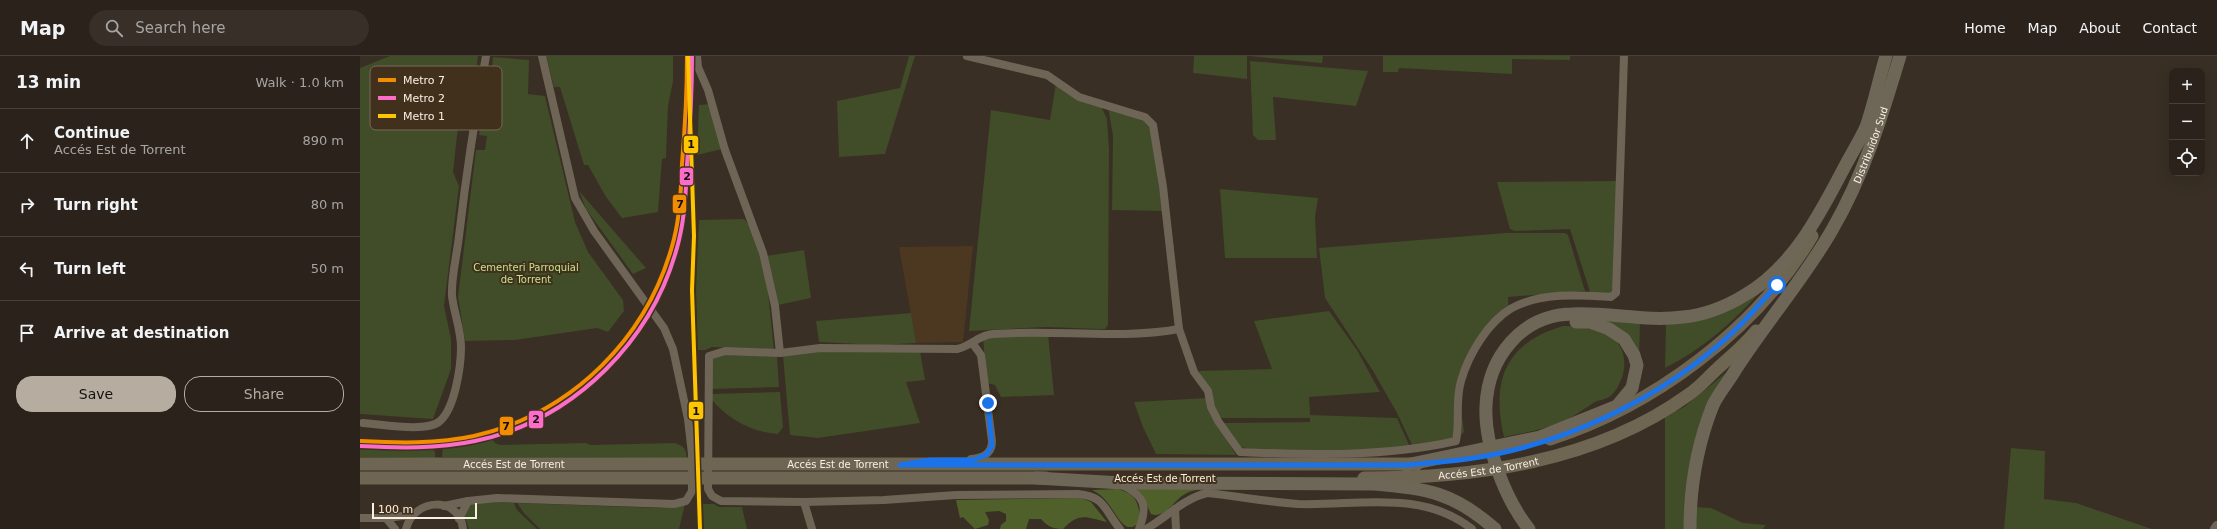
<!DOCTYPE html>
<html lang="en">
<head>
<meta charset="utf-8">
<style>
  :root { --surface:#2b231b; --page:#372f28; --text:#f1f3f6; --muted:#a6a4a3; --line:#47403a; --accent:#b6aca0 }
  body { margin:0; font-family:"DejaVu Sans",sans-serif; background:var(--page); color:var(--text) }
  .controls { position:absolute; right:12px; top:12px; display:grid; overflow:hidden; border-radius:8px; box-shadow:0 4px 16px #0002 }
  .controls button { width:36px; height:36px; display:grid; place-items:center; padding:0; border:0; border-bottom:1px solid var(--line); background:var(--surface); color:var(--text); font:20px sans-serif }
  .scale { position:absolute; left:12px; bottom:10px; width:105px; box-sizing:border-box; padding-left:4px; border:2px solid #faefe3; border-top:0; font-size:11px; line-height:14px; white-space:nowrap; color:#faefe3; -webkit-text-stroke:3px #41301c; paint-order:stroke }
  .stop { position:absolute; width:12px; height:12px; margin:-9px; border:3px solid #1a73e8; border-radius:50%; background:#fff }
  .stop.end { background:#1a73e8; border-color:#fff; box-shadow:0 1px 4px #0008 }
  .list { margin:0; padding:0; list-style:none }
  h2 { display:flex; justify-content:space-between; align-items:center; height:52px; margin:0; padding:0 16px; font-size:17px }
  h2 small { font-size:13px; font-weight:400; color:var(--muted) }
  .list li { display:grid; grid-template-columns:26px 1fr auto; gap:12px; align-items:center; box-sizing:border-box; height:64px; padding:0 16px; border-top:1px solid var(--line) }
  .list b { display:block; font-size:15px; white-space:nowrap }
  .list p { margin:0; font-size:13px; white-space:nowrap; color:var(--muted) }
  .list em { font-size:13px; font-style:normal; color:var(--muted) }
  .actions { display:flex; gap:8px; padding:12px 16px }
  .actions a { flex:1; padding:9px 0; border:1px solid var(--accent); border-radius:16px; text-align:center; font-size:14px; color:var(--accent) }
  .actions .main { background:var(--accent); color:#111 }
  .icon { flex:none; width:22px; height:22px; fill:none; stroke:currentColor; stroke-width:2; stroke-linecap:round; stroke-linejoin:round }
  .map { position:relative; flex:none; width:1857px; height:473px; overflow:hidden }
  header { display:flex; align-items:center; gap:24px; box-sizing:border-box; height:56px; padding:0 20px; background:var(--surface); border-bottom:1px solid var(--line) }
  header strong { font-size:19px }
  nav { display:flex; gap:22px; margin-inline-start:auto; font-size:14px }
  .search { width:280px; height:36px; background:var(--page); display:flex; align-items:center; gap:10px; box-sizing:border-box; padding:0 14px; border-radius:22px; color:var(--muted); font-size:15px }
  main { display:flex }
  aside { flex:1; background:var(--surface) }
  .map>svg:first-child { display:block }
  .built { fill:#4c3720 }
  .green { fill:#414c28 }
  .forest { fill:#50602b }
  .lines { fill:none; stroke-linecap:round; stroke-linejoin:round }
  .minor { stroke:#6e6557; stroke-width:8 }
  .tertiary { stroke:#6e6557; stroke-width:10 }
  .primary { stroke:#6f6553; stroke-width:13 }
  .trunk { stroke:#6e6657; stroke-width:13 }
  .metro-1-casing { stroke:#41301c; stroke-width:7 }
  .metro-2-casing { stroke:#41301c; stroke-width:7 }
  .metro-3-casing { stroke:#41301c; stroke-width:7 }
  .metro-1 { stroke:#f28c00; stroke-width:4 }
  .metro-2 { stroke:#fb6dc9; stroke-width:4 }
  .metro-3 { stroke:#fdc600; stroke-width:4 }
  .route { stroke:#1a73e8; stroke-width:5 }
  .labels { text-anchor:middle; stroke-width:4; stroke-linejoin:round; paint-order:stroke }
  .street-label { font-size:10px; fill:#faefe3; stroke:#41301c }
  .park-label { font-size:10px; fill:#c3e38b; stroke:#41301c }
  .key { fill:#41301c; stroke:#786958; stroke-width:1 }
  .key-label { font-size:11px; fill:#faefe3 }
  .line-badge { stroke:#41301c; stroke-width:1.5 }
  .pale-badge-label { font-size:11px; text-anchor:middle; font-weight:bold; fill:#111 }
</style>
</head>
<body>
<header>
<strong>Map</strong>
<div class="search"><svg class="icon" aria-label="search" viewBox="0 0 24 24"><circle cx="10" cy="10" r="6"/><path d="M15 15l6 6"/></svg>Search here</div>
<nav><a>Home</a><a>Map</a><a>About</a><a>Contact</a></nav>
</header>
<main>
<aside>
<h2>13 min<small>Walk · 1.0 km</small></h2>
<ul class="list">
<li><svg class="icon" aria-label="ahead" viewBox="0 0 24 24"><path d="M12 20V5M6 11l6-6 6 6"/></svg><div><b>Continue</b><p>Accés Est de Torrent</p></div><em>890 m</em></li>
<li><svg class="icon" aria-label="right" viewBox="0 0 24 24"><path d="M7 20v-9h11M14 6l5 5-5 5"/></svg><div><b>Turn right</b></div><em>80 m</em></li>
<li><svg class="icon" aria-label="left" viewBox="0 0 24 24"><path d="M17 20v-9H6M10 6l-5 5 5 5"/></svg><div><b>Turn left</b></div><em>50 m</em></li>
<li><svg class="icon" aria-label="arrive" viewBox="0 0 24 24"><path d="M6 21V4h12l-3 4 3 4H6"/></svg><div><b>Arrive at destination</b></div></li>
</ul>
<div class="actions"><a class="main">Save</a><a>Share</a></div>
</aside>
<div class="map">
<svg width="1857" height="473" viewBox="0 0 1857 473">
  <rect width="100%" height="100%" fill="#392f24"/>
  <!-- built -->
  <polygon class="built" points="613,190 603,286 556,287 539,191"/>
  <!-- green -->
  <g class="green">
    <polygon points="30,0 118,0 114,31 101,44 93,116 99,130 84,250 91,283 91,313 73,363 0,358 0,12"/>
    <polygon points="186,0 313,0 313,25 308,50 306,102 302,103 298,156 262,162 246,141 228,109 224,109 200,31 194,31"/>
    <polygon points="549,0 555,0 525,98 479,101 477,45 540,32"/>
    <polygon points="834,0 887,0 887,23 833,17"/>
    <polygon points="889,0 963,0 962,7 960,7"/>
    <polygon points="1023,0 1210,0 1210,4 1152,3 1152,18 1039,12 1038,16 1023,16"/>
    <polygon points="133,1 169,4 168,38 185,40 215,166 228,196 263,244 264,255 248,276 237,272 155,284 105,285 98,241 116,94 125,94 127,80 119,79 123,51 129,50"/>
    <polygon points="890,5 1008,15 996,50 913,41 916,84 898,84 893,79"/>
    <polygon points="696,27 741,50 747,63 749,93 748,269 745,273 740,273 686,271 609,275 631,54 690,64"/>
    <polygon points="350,48 362,93 337,99 339,49"/>
    <polygon points="748,51 784,64 791,72 802,155 752,154 753,80"/>
    <polygon points="1257,125 1255,243 1231,239 1210,173 1155,175 1150,173 1137,126"/>
    <polygon points="860,133 958,142 955,161 957,202 865,202"/>
    <polygon points="219,135 286,212 273,218 226,153"/>
    <path d="M384,163C407,184 410,262 414,293L352,291L345,294H338L336,234L339,164Z"/>
    <path d="M1146,177H1205L1208,179L1225,235L1148,241L1149,259C1124,279 1104,309 1101,342C1100,354 1103,365 1104,376L1097,383L1053,391L1037,357L1013,315L965,242L959,192Z"/>
    <polygon points="444,194 451,242 418,249 406,200"/>
    <path d="M1401,235C1373,266 1343,293 1305,312L1306,267Z"/>
    <path d="M969,255L997,294L1020,336L949,341L950,359L1037,362L1050,391C997,394 931,400 880,391L863,367L950,366V362H860L839,315L912,313L894,265Z"/>
    <polygon points="551,257 556,287 518,289 459,286 456,265"/>
    <polygon points="1241,263 1280,267 1279,304"/>
    <path d="M1203,270C1234,269 1272,278 1263,318C1261,325 1256,337 1249,341C1245,344 1239,344 1235,346C1225,352 1216,359 1206,364C1187,373 1164,377 1144,381C1131,325 1145,287 1203,270Z"/>
    <polygon points="688,278 694,339 641,341 635,329 627,327 623,282"/>
    <polygon points="444,295 560,295 565,324 546,326 560,367 458,382 430,379 423,300"/>
    <polygon points="380,296 417,300 419,331 351,333 353,302 355,300"/>
    <polygon points="1368,315 1355,339 1326,473 1305,473 1305,361 1324,351"/>
    <path d="M420,336L423,371L418,378C391,376 369,364 351,343V338Z"/>
    <polygon points="847,342 861,374 876,399 796,398 783,371 774,346"/>
    <path d="M131,382L135,387L140,389L226,387L230,389L315,387C324,390 326,393 327,402L82,401L83,391Z"/>
    <polygon points="0,389 70,390 75,396 75,402 0,401"/>
    <polygon points="1651,392 1685,395 1684,443 1716,447 1792,473 1644,473"/>
    <polygon points="118,445 154,447 157,454 177,473 109,473 104,458 106,450"/>
    <polygon points="157,447 299,452 325,448 319,473 180,473 164,457"/>
    <polygon points="343,448 354,448 359,451 382,451 387,473 344,473"/>
    <polygon points="1335,451 1351,452 1383,467 1406,469 1403,473 1335,473"/>
  </g>
  <!-- forest -->
  <g class="forest">
    <path d="M776,432H849C840,433 830,434 822,440C813,446 804,463 791,458L782,439Z"/>
    <path d="M758,433C764,435 770,437 774,442C780,449 784,473 768,471C757,468 751,442 732,434Z"/>
    <path d="M721,442L731,446L747,466C726,461 719,456 703,473C693,473 687,470 681,463H669L666,473H640L641,469L646,465V458L639,455L625,456L629,464L628,469L615,473L603,461L600,462L596,444Z"/>
  </g>
  <g class="lines">
    <!-- minor -->
    <g class="minor">
      <polyline points="337,0 338,11 348,34 365,94 403,197 415,250 420,297"/>
      <path d="M607,0L687,19L719,41L778,59L785,61L793,69L803,131L819,273L834,316L848,335L851,351L858,365L880,396C952,399 1025,401 1096,385C1100,365 1095,345 1101,325C1108,300 1128,265 1152,252C1181,236 1220,239 1251,241L1256,237L1264,0"/>
      <path d="M3,367C21,368 67,377 80,365C95,352 101,310 101,291C101,274 94,257 92,240C91,221 97,199 99,180C106,119 115,60 126,0"/>
      <path d="M611,403C623,402 632,398 632,385L621,299L613,288"/>
      <path d="M762,429C785,440 788,450 779,473"/>
      <polyline points="108,445 137,442 314,448 326,445 332,435 332,398 328,363 313,293 304,272 234,175 215,142 182,0"/>
      <polyline points="444,446 452,473"/>
      <polyline points="84,450 108,445 99,463"/>
      <polyline points="815,453 816,473"/>
      <polyline points="0,462 26,462 51,459"/>
      <polyline points="26,462 35,473"/>
      <path d="M46,473C54,441 100,440 103,473"/>
      <path d="M760,473C745,455 745,440 718,438L596,439L524,444L444,446L361,445L352,440L348,433L349,300L365,295L420,297L460,292L597,293C612,290 618,279 633,278C694,273 757,284 819,273"/>
      <path d="M786,473C807,461 823,443 847,437C877,440 908,446 938,448C999,450 1061,433 1112,473"/>
    </g>
    <!-- tertiary -->
    <polyline class="tertiary" points="1855,473 1857,470"/>
    <!-- primary -->
    <g class="primary">
      <path d="M1190,383C1293,350 1396,274 1452,180"/>
      <path id="s1" d="M0,408H1057"/>
      <polyline points="0,422 686,422"/>
      <path id="s2" d="M1004,422C1115,422 1235,406 1328,339C1339,332 1348,321 1357,313C1371,300 1385,289 1396,275"/>
    </g>
    <!-- trunk -->
    <g class="trunk">
      <polyline points="1046,409 1180,381 1257,350 1272,332 1277,309 1274,299 1264,283 1249,273 1230,266 1216,266"/>
      <path d="M676,422L762,427L1014,428C1068,433 1093,436 1135,473"/>
      <path d="M1169,473C1145,443 1124,388 1126,350C1128,302 1161,259 1212,258C1249,256 1286,266 1323,261C1344,259 1367,250 1385,239C1433,211 1460,158 1485,110C1492,97 1500,84 1506,71C1514,48 1519,23 1526,0"/>
      <path id="s3" d="M1330,473C1330,430 1337,389 1353,349C1359,337 1369,325 1376,313C1406,266 1444,223 1472,174C1504,119 1522,60 1540,0"/>
    </g>
    <defs>
      <path id="metro-1" d="M0,385C38,387 77,388 114,380C213,357 289,281 314,183C320,159 321,133 322,108C325,72 327,36 327,0"/>
      <path id="metro-2" d="M0,390C38,392 77,393 115,385C215,364 295,283 319,184C325,159 326,134 327,109C330,73 332,36 332,0"/>
      <polyline id="metro-3" points="328,0 334,180 332,234 340,473"/>
    </defs>
    <!-- metro-1 casing -->
    <use href="#metro-1" class="metro-1-casing"/>
    <!-- metro-2 casing -->
    <use href="#metro-2" class="metro-2-casing"/>
    <!-- metro-3 casing -->
    <use href="#metro-3" class="metro-3-casing"/>
    <!-- metro-1 -->
    <use href="#metro-1" class="metro-1"/>
    <!-- metro-2 -->
    <use href="#metro-2" class="metro-2"/>
    <!-- metro-3 -->
    <use href="#metro-3" class="metro-3"/>
  </g>
  <g class="lines">
    <!-- route -->
    <path class="route" d="M628,347L632,390L626,399L613,404H570L540,409H1046C1066,407 1087,406 1107,403C1202,390 1304,342 1374,275C1389,261 1403,244 1417,229"/>
  </g>
  <g class="labels">
    <!-- street labels -->
    <g class="street-label">
      <text dy="4" stroke="none"><textPath href="#s3" startOffset="432">Distribuïdor Sud</textPath></text>
      <text dy="4" stroke="none"><textPath href="#s1" startOffset="154">Accés Est de Torrent</textPath></text>
      <text dy="4" stroke="none"><textPath href="#s1" startOffset="478">Accés Est de Torrent</textPath></text>
      <text dy="4" stroke="none"><textPath href="#s2" startOffset="125">Accés Est de Torrent</textPath></text>
      <text x="805" y="426">Accés Est de Torrent</text>
    </g>
    <!-- park labels -->
    <g class="park-label">
      <text x="166" y="215">Cementeri Parroquial<tspan x="166" dy="12">de Torrent</tspan></text>
    </g>
  </g>
  <!-- legend -->
  <rect x="10" y="10" width="132" height="64" rx="6" class="key"/>
  <rect x="18" y="22" width="18" height="4" fill="#f28c00"/>
  <rect x="18" y="40" width="18" height="4" fill="#fb6dc9"/>
  <rect x="18" y="58" width="18" height="4" fill="#fdc600"/>
  <g class="key-label">
    <text x="43" y="28">Metro 7</text>
    <text x="43" y="46">Metro 2</text>
    <text x="43" y="64">Metro 1</text>
  </g>
  <g class="line-badge">
    <rect x="323" y="79" width="16" height="19" rx="4" fill="#fdc600"/>
    <rect x="319" y="111" width="15" height="19" rx="4" fill="#fb6dc9"/>
    <rect x="312" y="138" width="15" height="20" rx="4" fill="#f28c00"/>
    <rect x="328" y="345" width="16" height="19" rx="4" fill="#fdc600"/>
    <rect x="168" y="354" width="16" height="19" rx="4" fill="#fb6dc9"/>
    <rect x="139" y="360" width="15" height="20" rx="4" fill="#f28c00"/>
  </g>
  <g class="pale-badge-label">
    <text x="331" y="92">1</text>
    <text x="327" y="124">2</text>
    <text x="320" y="152">7</text>
    <text x="336" y="359">1</text>
    <text x="176" y="367">2</text>
    <text x="146" y="374">7</text>
  </g>
</svg>
<div class="controls">
<button>+</button>
<button>−</button>
<button><svg class="icon" aria-label="locate" viewBox="0 0 24 24"><circle cx="12" cy="12" r="6"/><path d="M12 2v4M12 18v4M2 12h4M18 12h4"/></svg></button>
</div>
<div class="scale">100 m</div>
<div class="stop" style="left:1417px;top:229px"></div>
<div class="stop end" style="left:628px;top:347px"></div>
</div>
</main>
</body>
</html>
